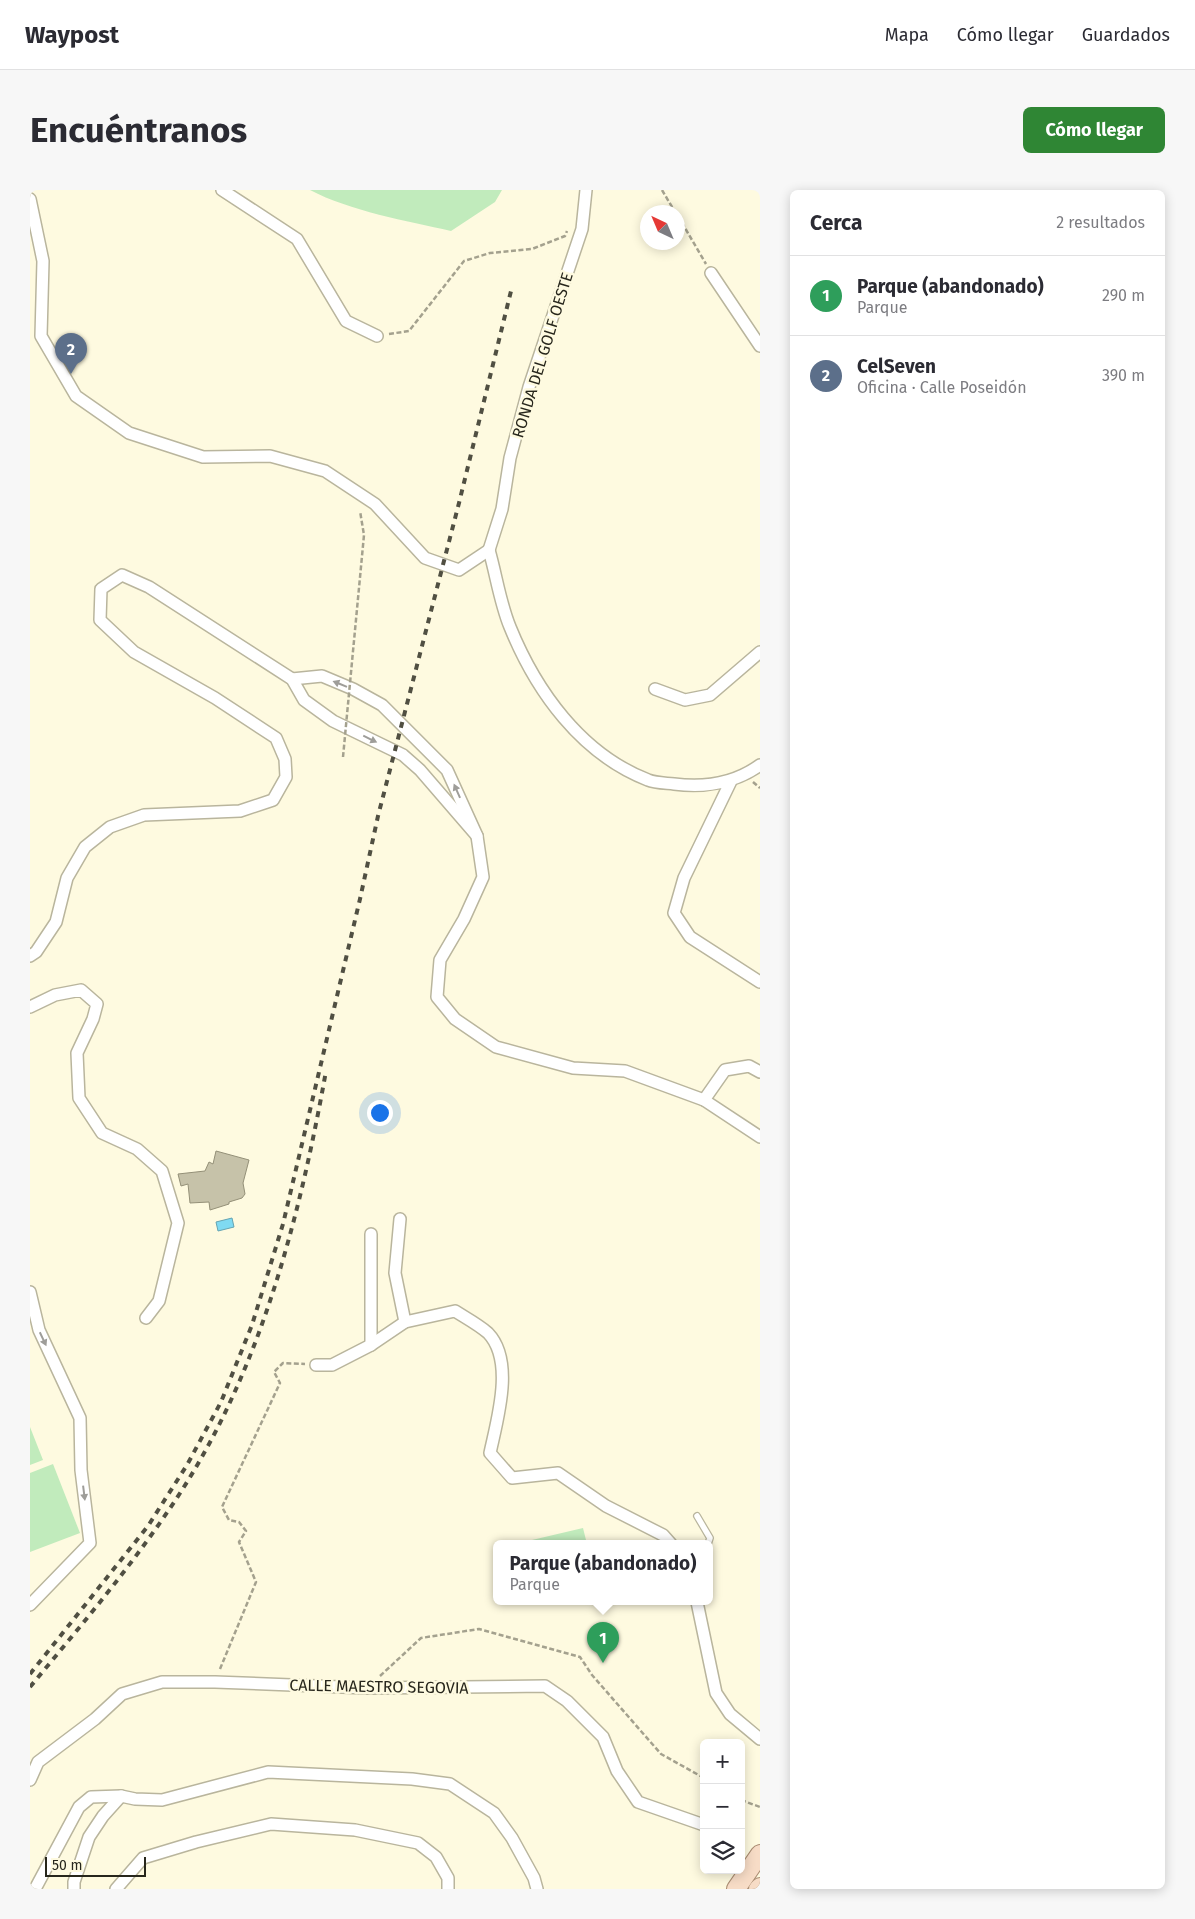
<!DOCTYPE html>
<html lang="es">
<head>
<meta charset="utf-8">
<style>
  :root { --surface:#fff; --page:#f7f7f7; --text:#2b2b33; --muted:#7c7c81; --line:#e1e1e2; --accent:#2f8634 }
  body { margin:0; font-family:"Fira Sans",sans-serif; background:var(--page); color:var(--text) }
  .controls { position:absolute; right:15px; bottom:15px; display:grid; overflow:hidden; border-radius:8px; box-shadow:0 2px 12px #0003 }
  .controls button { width:45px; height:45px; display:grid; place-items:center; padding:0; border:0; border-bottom:1px solid var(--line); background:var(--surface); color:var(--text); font:25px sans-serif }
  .compass { position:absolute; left:610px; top:15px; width:45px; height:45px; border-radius:50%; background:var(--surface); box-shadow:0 2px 12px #0003; rotate:316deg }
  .scale { position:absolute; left:15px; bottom:12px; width:101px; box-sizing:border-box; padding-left:5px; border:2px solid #27261c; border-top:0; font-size:14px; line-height:18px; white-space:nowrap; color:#27261c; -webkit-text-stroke:4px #fefae0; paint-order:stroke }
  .you { position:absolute; left:349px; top:922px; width:18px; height:18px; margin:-12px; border:4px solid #fff; border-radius:50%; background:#1a73e8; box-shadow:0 0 0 8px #1a73e833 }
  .badge { display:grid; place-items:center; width:32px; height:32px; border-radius:50%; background:var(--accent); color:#fff; font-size:16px; font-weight:700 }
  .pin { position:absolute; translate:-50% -41px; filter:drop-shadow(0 1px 2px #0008) }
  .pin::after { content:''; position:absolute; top:26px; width:18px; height:15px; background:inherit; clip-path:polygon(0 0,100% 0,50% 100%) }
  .popup { position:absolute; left:463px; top:1350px; width:220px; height:65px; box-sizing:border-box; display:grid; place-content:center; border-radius:8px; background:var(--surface); filter:drop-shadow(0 1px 4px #0005); font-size:16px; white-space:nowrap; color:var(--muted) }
  .popup b { font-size:19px; color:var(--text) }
  .popup::after { content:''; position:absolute; left:50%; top:100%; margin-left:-10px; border:10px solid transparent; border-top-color:var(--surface) }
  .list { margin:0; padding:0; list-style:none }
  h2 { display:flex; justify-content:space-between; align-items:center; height:65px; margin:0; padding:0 20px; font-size:21px }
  h2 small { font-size:16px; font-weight:400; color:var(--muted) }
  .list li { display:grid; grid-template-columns:32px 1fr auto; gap:15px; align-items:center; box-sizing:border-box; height:80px; padding:0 20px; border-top:1px solid var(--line) }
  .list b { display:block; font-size:19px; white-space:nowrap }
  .list p { margin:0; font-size:16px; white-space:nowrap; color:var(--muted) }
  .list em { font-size:16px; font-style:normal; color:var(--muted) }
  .icon { flex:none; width:28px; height:28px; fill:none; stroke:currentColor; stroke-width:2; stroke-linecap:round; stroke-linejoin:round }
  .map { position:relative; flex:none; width:730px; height:1699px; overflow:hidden; border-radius:8px }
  header { display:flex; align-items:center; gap:30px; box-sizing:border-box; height:70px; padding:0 25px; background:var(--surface); border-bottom:1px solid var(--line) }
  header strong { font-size:24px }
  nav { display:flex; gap:28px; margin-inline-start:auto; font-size:18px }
  .intro { display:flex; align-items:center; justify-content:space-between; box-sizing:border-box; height:120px; padding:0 30px }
  h1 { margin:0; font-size:35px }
  .button { padding:12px 22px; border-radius:8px; background:var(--accent); color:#fff; font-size:18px; font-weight:700 }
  main { display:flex; gap:30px; padding:0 30px }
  aside { flex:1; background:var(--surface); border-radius:8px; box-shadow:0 2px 12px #0003 }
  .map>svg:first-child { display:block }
  .green { fill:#c1ebbc }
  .water { fill:#7fdaf2; stroke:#65a4b2 }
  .building { fill:#c6c2a9; stroke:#949078 }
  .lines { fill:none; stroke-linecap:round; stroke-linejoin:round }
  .lane-casing { stroke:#b9b59d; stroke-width:8 }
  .street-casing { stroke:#b9b59d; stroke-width:14 }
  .primary-casing { stroke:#aa8d72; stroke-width:20 }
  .path { stroke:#a4a18e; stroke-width:2.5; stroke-dasharray:5 2.5; stroke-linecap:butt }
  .lane { stroke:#fff; stroke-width:5.5 }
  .street { stroke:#fff; stroke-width:11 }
  .primary { stroke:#f7dcc6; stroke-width:18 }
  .rail { stroke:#504f42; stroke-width:4; stroke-dasharray:6 6; stroke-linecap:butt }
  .path-bridge { stroke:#a4a18e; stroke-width:2.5; stroke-dasharray:5 2.5; stroke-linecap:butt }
  .oneway { fill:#9e9d99 }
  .labels { text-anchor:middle; stroke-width:5; stroke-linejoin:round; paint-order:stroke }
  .street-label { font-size:16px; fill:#27261c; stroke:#fefae0 }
</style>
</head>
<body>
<header>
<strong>Waypost</strong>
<nav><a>Mapa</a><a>Cómo llegar</a><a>Guardados</a></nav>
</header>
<div class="intro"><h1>Encuéntranos</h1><a class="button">Cómo llegar</a></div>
<main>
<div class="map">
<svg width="730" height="1699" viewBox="0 0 730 1699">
  <rect width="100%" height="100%" fill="#fefae0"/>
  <!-- green -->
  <g class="green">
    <path d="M280,0H472L465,12L421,41C377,31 320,21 280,0Z"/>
    <polygon points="0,1237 13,1270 0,1275"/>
    <polygon points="23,1274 50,1343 0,1362 0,1283"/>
    <polygon points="553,1338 557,1354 485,1354"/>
  </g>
  <!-- water -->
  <polygon class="water" points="202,1028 204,1037 188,1041 186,1032"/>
  <!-- building -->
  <polygon class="building" points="186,961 219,970 213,993 215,1004 212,1008 199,1012 199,1014 180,1020 179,1012 160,1013 158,994 151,996 148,984 175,981 179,972 183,974"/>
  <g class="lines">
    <defs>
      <polyline id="lane" points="667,1326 680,1348 678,1354"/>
      <g id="street">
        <polyline points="192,0 267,49 316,131 347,146"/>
        <polyline points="0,9 13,71 11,146 46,206 99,243 173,267 240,266 295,281 345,314 395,368 429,380 459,360"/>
        <polyline points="681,83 730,156"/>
        <path d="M459,360C466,384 470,413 480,437C506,501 551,564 618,590C625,593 635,593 644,594C674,598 705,593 730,575"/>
        <polyline points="459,360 472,319 480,268 499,197 552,39 556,0"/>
        <polyline points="262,489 292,486 323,499 352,515 417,580 447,646 453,687 434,729 410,770 407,807 425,829 466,857 543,878 595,881 674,910 730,947"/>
        <polyline points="625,499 655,510 680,505 730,462"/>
        <polyline points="701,591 654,688 644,723 660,747 730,792"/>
        <polyline points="0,766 6,762 26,732 37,688 55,657 80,637 114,625 210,621 243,610 256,587 255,569 246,548 185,508 104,462 70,430 71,399 92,385 119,397 262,489 274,510 303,531 373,565 390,580 447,646"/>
        <polyline points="0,817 25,805 51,800 67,814 63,829 47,863 49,908 72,943 107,959 132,981 148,1033 129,1111 116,1128"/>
        <polyline points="674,910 695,880 719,876 730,882"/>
        <polyline points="370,1029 365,1083 375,1132"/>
        <polyline points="341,1044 341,1155"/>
        <polyline points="0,1102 9,1140 50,1228 51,1280 60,1353 0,1415"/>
        <path d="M286,1175H302L341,1155L375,1132L425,1121C436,1128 449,1135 458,1143C485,1171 467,1230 460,1263L482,1288L528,1283L576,1316L633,1345L641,1354"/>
        <polyline points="667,1412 686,1503 700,1524 730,1549"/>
        <polyline points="0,1590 8,1572 65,1529 92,1504 132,1492 185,1492 337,1498 515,1496 537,1511 573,1547 587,1581 608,1612 674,1635"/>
        <polyline points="5,1699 49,1617 61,1607 91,1606 105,1609 132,1610 238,1582 382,1589 420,1594 464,1623 482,1648 504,1688 507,1699"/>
        <polyline points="44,1699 44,1692 59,1647 73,1626 91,1606"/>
        <polyline points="86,1699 113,1668 166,1652 241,1634 325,1640 388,1653 406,1667 418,1688 418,1699"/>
      </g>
      <g id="primary">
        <polyline points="706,1699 730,1664"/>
        <polyline points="728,1699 730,1697"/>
      </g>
    </defs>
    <!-- lane casing -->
    <use href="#lane" class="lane-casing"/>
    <!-- street casing -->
    <use href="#street" class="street-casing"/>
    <!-- primary casing -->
    <use href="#primary" class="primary-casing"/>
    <!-- path -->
    <g class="path">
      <polyline points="632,0 645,22"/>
      <polyline points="648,26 676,74"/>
      <polyline points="359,144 379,141 434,71 460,63 502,59 535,46 537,41"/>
      <polyline points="723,592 730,598"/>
      <polyline points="190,1479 226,1392 209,1352 216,1341 209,1332 199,1330 192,1317 250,1193 244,1182 253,1173 275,1174"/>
      <polyline points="350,1486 391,1448 449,1439 550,1467 562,1485 631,1564 674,1588"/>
      <polyline points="711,1610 730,1617"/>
    </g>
    <!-- lane -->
    <use href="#lane" class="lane"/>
    <!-- street -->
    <use href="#street" class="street"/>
    <!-- primary -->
    <use href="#primary" class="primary"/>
    <!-- rail -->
    <g class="rail">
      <polyline points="0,1484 118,1336 157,1275 191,1212 222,1135 253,1034 330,709 348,626 429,313 481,101"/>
      <path d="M0,1497C53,1433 107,1370 152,1300C232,1175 270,1026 296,881"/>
    </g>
    <!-- path-bridge -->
    <polyline class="path-bridge" points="313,567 334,345 330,321"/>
  </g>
  <!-- one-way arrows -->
  <defs><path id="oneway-solid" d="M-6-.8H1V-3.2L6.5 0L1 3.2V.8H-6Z" transform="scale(1.25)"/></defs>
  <g class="oneway">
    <use href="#oneway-solid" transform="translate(310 494) rotate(-158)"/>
    <use href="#oneway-solid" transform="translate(340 549) rotate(26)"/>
    <use href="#oneway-solid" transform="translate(427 601) rotate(-114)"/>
    <use href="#oneway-solid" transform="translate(13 1149) rotate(65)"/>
    <use href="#oneway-solid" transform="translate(54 1303) rotate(83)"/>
  </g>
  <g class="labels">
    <!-- street labels -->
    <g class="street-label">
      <text transform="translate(512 165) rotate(-73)" y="6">RONDA DEL GOLF OESTE</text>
      <text transform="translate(349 1496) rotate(1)" y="6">CALLE MAESTRO SEGOVIA</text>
    </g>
  </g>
</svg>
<div class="controls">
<button>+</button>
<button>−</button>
<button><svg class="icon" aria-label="layers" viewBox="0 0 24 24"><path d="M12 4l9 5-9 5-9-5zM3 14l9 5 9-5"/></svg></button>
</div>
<svg class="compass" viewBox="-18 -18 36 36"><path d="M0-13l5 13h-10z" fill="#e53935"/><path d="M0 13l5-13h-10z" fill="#7c7c81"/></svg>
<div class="scale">50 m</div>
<div class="you"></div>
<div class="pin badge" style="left:573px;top:1473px;background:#2e9e5b">1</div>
<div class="popup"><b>Parque (abandonado)</b>Parque</div>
<div class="pin badge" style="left:41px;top:184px;background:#5c6f8a">2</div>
</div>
<aside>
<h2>Cerca<small>2 resultados</small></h2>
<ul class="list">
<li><span class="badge" style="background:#2e9e5b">1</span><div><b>Parque (abandonado)</b><p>Parque</p></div><em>290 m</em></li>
<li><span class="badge" style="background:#5c6f8a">2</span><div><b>CelSeven</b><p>Oficina · Calle Poseidón</p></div><em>390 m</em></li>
</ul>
</aside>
</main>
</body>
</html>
